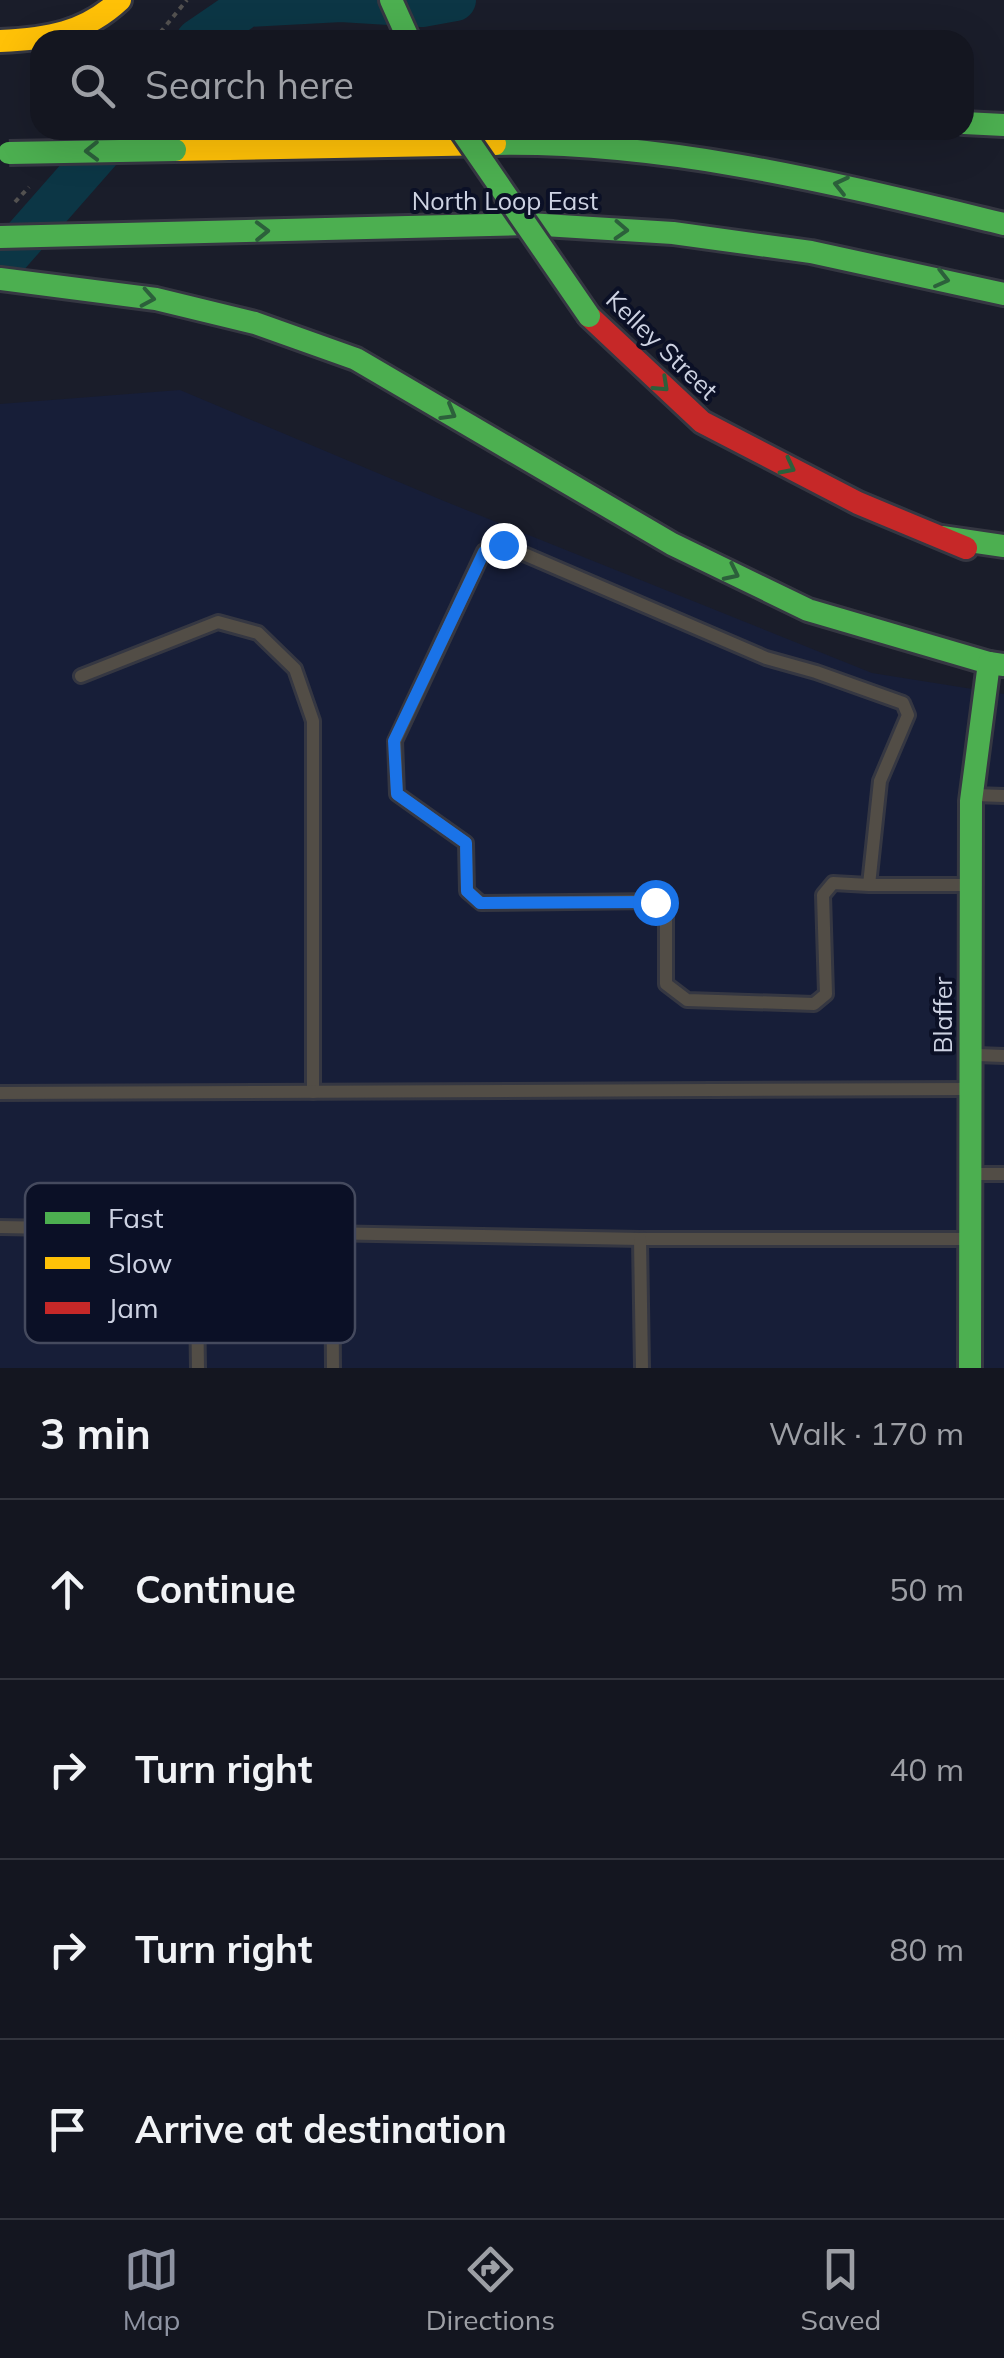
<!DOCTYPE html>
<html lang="en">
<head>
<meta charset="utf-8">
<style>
  :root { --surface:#141620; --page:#1d1f29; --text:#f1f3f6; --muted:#9d9fa5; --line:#33353e; --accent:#8e93a2 }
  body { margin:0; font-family:Mulish,sans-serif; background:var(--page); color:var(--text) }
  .stop { position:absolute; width:30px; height:30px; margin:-22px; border:8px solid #1a73e8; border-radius:50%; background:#fff }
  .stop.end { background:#1a73e8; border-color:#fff; box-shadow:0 2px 10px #0008 }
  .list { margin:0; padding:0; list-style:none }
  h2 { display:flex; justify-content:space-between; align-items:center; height:130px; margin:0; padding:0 40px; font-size:42px }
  h2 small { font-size:32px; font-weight:400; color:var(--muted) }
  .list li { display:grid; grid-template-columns:65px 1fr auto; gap:30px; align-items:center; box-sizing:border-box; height:180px; padding:0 40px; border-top:2px solid var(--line) }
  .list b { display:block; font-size:38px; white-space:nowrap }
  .list em { font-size:32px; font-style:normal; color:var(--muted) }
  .icon { flex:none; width:55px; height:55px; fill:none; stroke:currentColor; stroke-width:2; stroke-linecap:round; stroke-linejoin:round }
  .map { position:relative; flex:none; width:1004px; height:1368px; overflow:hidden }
  .search { position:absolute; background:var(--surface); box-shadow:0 10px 40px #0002; left:30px; right:30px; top:30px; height:110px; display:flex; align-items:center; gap:25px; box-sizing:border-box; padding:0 35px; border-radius:30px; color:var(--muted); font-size:38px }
  .sheet { height:850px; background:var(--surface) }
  nav { display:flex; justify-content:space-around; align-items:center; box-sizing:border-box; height:140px; border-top:2px solid var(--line); background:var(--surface); font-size:28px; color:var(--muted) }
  nav a { display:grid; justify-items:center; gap:5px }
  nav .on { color:var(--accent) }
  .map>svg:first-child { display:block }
  .built { fill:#171e38 }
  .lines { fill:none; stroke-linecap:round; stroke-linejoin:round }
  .river { stroke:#0c3645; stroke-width:42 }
  .lane-casing { stroke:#353742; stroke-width:18 }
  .fast-casing { stroke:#353742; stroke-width:28 }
  .slow-casing { stroke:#353742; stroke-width:28 }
  .jam-casing { stroke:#353742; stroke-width:28 }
  .path { stroke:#535150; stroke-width:4; stroke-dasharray:5 5; stroke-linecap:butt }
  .lane { stroke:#524d46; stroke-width:12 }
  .fast { stroke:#4caf50; stroke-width:22 }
  .slow { stroke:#ffc107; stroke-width:22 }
  .jam { stroke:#c62828; stroke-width:22 }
  .fast-bridge-casing { stroke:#353742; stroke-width:28; stroke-linecap:butt }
  .fast-bridge { stroke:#4caf50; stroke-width:22 }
  .oneway { stroke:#2c603b }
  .route { stroke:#1a73e8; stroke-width:12 }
  .labels { text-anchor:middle; stroke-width:8; stroke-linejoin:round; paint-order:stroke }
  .street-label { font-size:25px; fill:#cdd2e2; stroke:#0b1026 }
  .key { fill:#0b1026; stroke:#454a5e; stroke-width:2.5 }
  .key-label { font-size:28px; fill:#cdd2e2 }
</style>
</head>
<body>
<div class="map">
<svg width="1004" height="1368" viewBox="0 0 1004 1368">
  <rect width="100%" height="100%" fill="#1a1d2a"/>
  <!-- built -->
  <polygon class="built" points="180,390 444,501 872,673 1004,694 1004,1368 0,1368 0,404"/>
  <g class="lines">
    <!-- river -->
    <g class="river">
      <polyline points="197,40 247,6 341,1 422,6 455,0"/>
      <polyline points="10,254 118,131"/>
    </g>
    <defs>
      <g id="lane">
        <polyline points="81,676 218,622 258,633 295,669 313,721 313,1092"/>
        <polyline points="974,795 1004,796"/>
        <polyline points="869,885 833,883 823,895 826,994 814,1004 687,1000 666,984 666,915 655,901 481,903 467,891 466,843 397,794 395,741 484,551 503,545 766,658 816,672 903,703 908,715 880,781 869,885 968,885"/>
        <polyline points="977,1055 1004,1056"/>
        <polyline points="0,1093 968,1089"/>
        <polyline points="977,1174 1004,1174"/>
        <polyline points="0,1227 640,1239 968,1239"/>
        <polyline points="196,1230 198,1368"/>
        <polyline points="332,1233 333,1368"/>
        <polyline points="640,1239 642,1368"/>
      </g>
      <g id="fast">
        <polyline points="391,0 409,40"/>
        <polyline points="964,123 1004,125"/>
        <path d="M495,144C668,141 837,184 1004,224"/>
        <polyline points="0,237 528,224 673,233 811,252 1004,294"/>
        <polyline points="0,279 156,299 255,323 356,359 672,544 808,610 989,663"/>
        <polyline points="942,537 1004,546"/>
        <polyline points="970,1368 971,801 989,663 1004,665"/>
      </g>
      <g id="slow">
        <path d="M0,41C47,39 85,33 120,0"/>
        <polyline points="175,150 495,144"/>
      </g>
      <polyline id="jam" points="589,316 702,422 858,503 966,548"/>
    </defs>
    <!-- lane casing -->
    <use href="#lane" class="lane-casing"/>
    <!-- fast casing -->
    <use href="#fast" class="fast-casing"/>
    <!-- slow casing -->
    <use href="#slow" class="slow-casing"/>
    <!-- jam casing -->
    <use href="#jam" class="jam-casing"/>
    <!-- path -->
    <g class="path">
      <polyline points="154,40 187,0"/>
      <polyline points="15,202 29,187"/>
    </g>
    <!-- lane -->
    <use href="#lane" class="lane"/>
    <!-- fast -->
    <use href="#fast" class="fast"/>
    <!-- slow -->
    <use href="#slow" class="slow"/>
    <!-- jam -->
    <use href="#jam" class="jam"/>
    <defs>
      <g id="fast-bridge">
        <polyline points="461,130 589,316"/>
        <polyline points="9,153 175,150"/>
      </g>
    </defs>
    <!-- fast-bridge casing -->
    <use href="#fast-bridge" class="fast-bridge-casing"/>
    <!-- fast-bridge -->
    <use href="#fast-bridge" class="fast-bridge"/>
  </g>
  <!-- one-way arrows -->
  <defs><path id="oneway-chevron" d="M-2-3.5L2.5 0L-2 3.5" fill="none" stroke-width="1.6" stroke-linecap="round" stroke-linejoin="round" transform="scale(2.5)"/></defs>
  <g class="oneway">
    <use href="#oneway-chevron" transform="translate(92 151) rotate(179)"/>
    <use href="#oneway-chevron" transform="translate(841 185) rotate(-167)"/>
    <use href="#oneway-chevron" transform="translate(621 230) rotate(3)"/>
    <use href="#oneway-chevron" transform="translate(262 231) rotate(-1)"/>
    <use href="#oneway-chevron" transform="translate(942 279) rotate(14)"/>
    <use href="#oneway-chevron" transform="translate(148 298) rotate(10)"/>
    <use href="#oneway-chevron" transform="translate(662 385) rotate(43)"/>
    <use href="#oneway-chevron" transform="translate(449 413) rotate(30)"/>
    <use href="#oneway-chevron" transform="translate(788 467) rotate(27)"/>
    <use href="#oneway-chevron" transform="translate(732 573) rotate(26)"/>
  </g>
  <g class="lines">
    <!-- route -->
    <polyline class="route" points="503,545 484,552 394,741 397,794 466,843 467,891 480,903 655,902"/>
  </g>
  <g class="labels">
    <!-- street labels -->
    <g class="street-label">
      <text x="505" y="210">North Loop East</text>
      <text transform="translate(662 345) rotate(44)" y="9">Kelley Street</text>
      <text transform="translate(943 1015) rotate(-90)" y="9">Blaffer</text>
    </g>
  </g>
  <!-- legend -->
  <rect x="25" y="1183" width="330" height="160" rx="15" class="key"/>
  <rect x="45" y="1212" width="45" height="12" fill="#4caf50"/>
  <rect x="45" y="1257" width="45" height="12" fill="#ffc107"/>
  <rect x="45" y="1302" width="45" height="12" fill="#c62828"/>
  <g class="key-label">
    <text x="108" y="1228">Fast</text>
    <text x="108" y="1273">Slow</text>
    <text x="108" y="1318">Jam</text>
  </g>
</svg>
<div class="stop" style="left:655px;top:902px"></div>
<div class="stop end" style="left:503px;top:545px"></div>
<div class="search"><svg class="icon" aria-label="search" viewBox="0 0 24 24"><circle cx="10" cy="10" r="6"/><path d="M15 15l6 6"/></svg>Search here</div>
</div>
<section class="sheet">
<h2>3 min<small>Walk · 170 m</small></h2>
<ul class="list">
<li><svg class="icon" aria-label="ahead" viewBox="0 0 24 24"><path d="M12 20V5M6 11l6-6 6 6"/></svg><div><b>Continue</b></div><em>50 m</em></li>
<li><svg class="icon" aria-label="right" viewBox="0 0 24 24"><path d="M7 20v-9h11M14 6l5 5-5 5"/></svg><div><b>Turn right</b></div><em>40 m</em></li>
<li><svg class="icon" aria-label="right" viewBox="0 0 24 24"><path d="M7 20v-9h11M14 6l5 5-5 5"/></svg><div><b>Turn right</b></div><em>80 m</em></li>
<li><svg class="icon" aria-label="arrive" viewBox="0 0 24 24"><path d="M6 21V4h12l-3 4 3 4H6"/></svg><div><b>Arrive at destination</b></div></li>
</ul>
</section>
<nav>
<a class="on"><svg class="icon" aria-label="map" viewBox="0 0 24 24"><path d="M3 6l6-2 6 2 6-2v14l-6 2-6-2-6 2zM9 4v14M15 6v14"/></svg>Map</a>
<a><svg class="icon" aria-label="directions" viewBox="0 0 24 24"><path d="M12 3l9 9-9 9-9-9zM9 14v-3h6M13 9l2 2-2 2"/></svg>Directions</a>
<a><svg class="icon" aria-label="saved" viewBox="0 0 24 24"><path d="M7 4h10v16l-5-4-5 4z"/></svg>Saved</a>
</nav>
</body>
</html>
